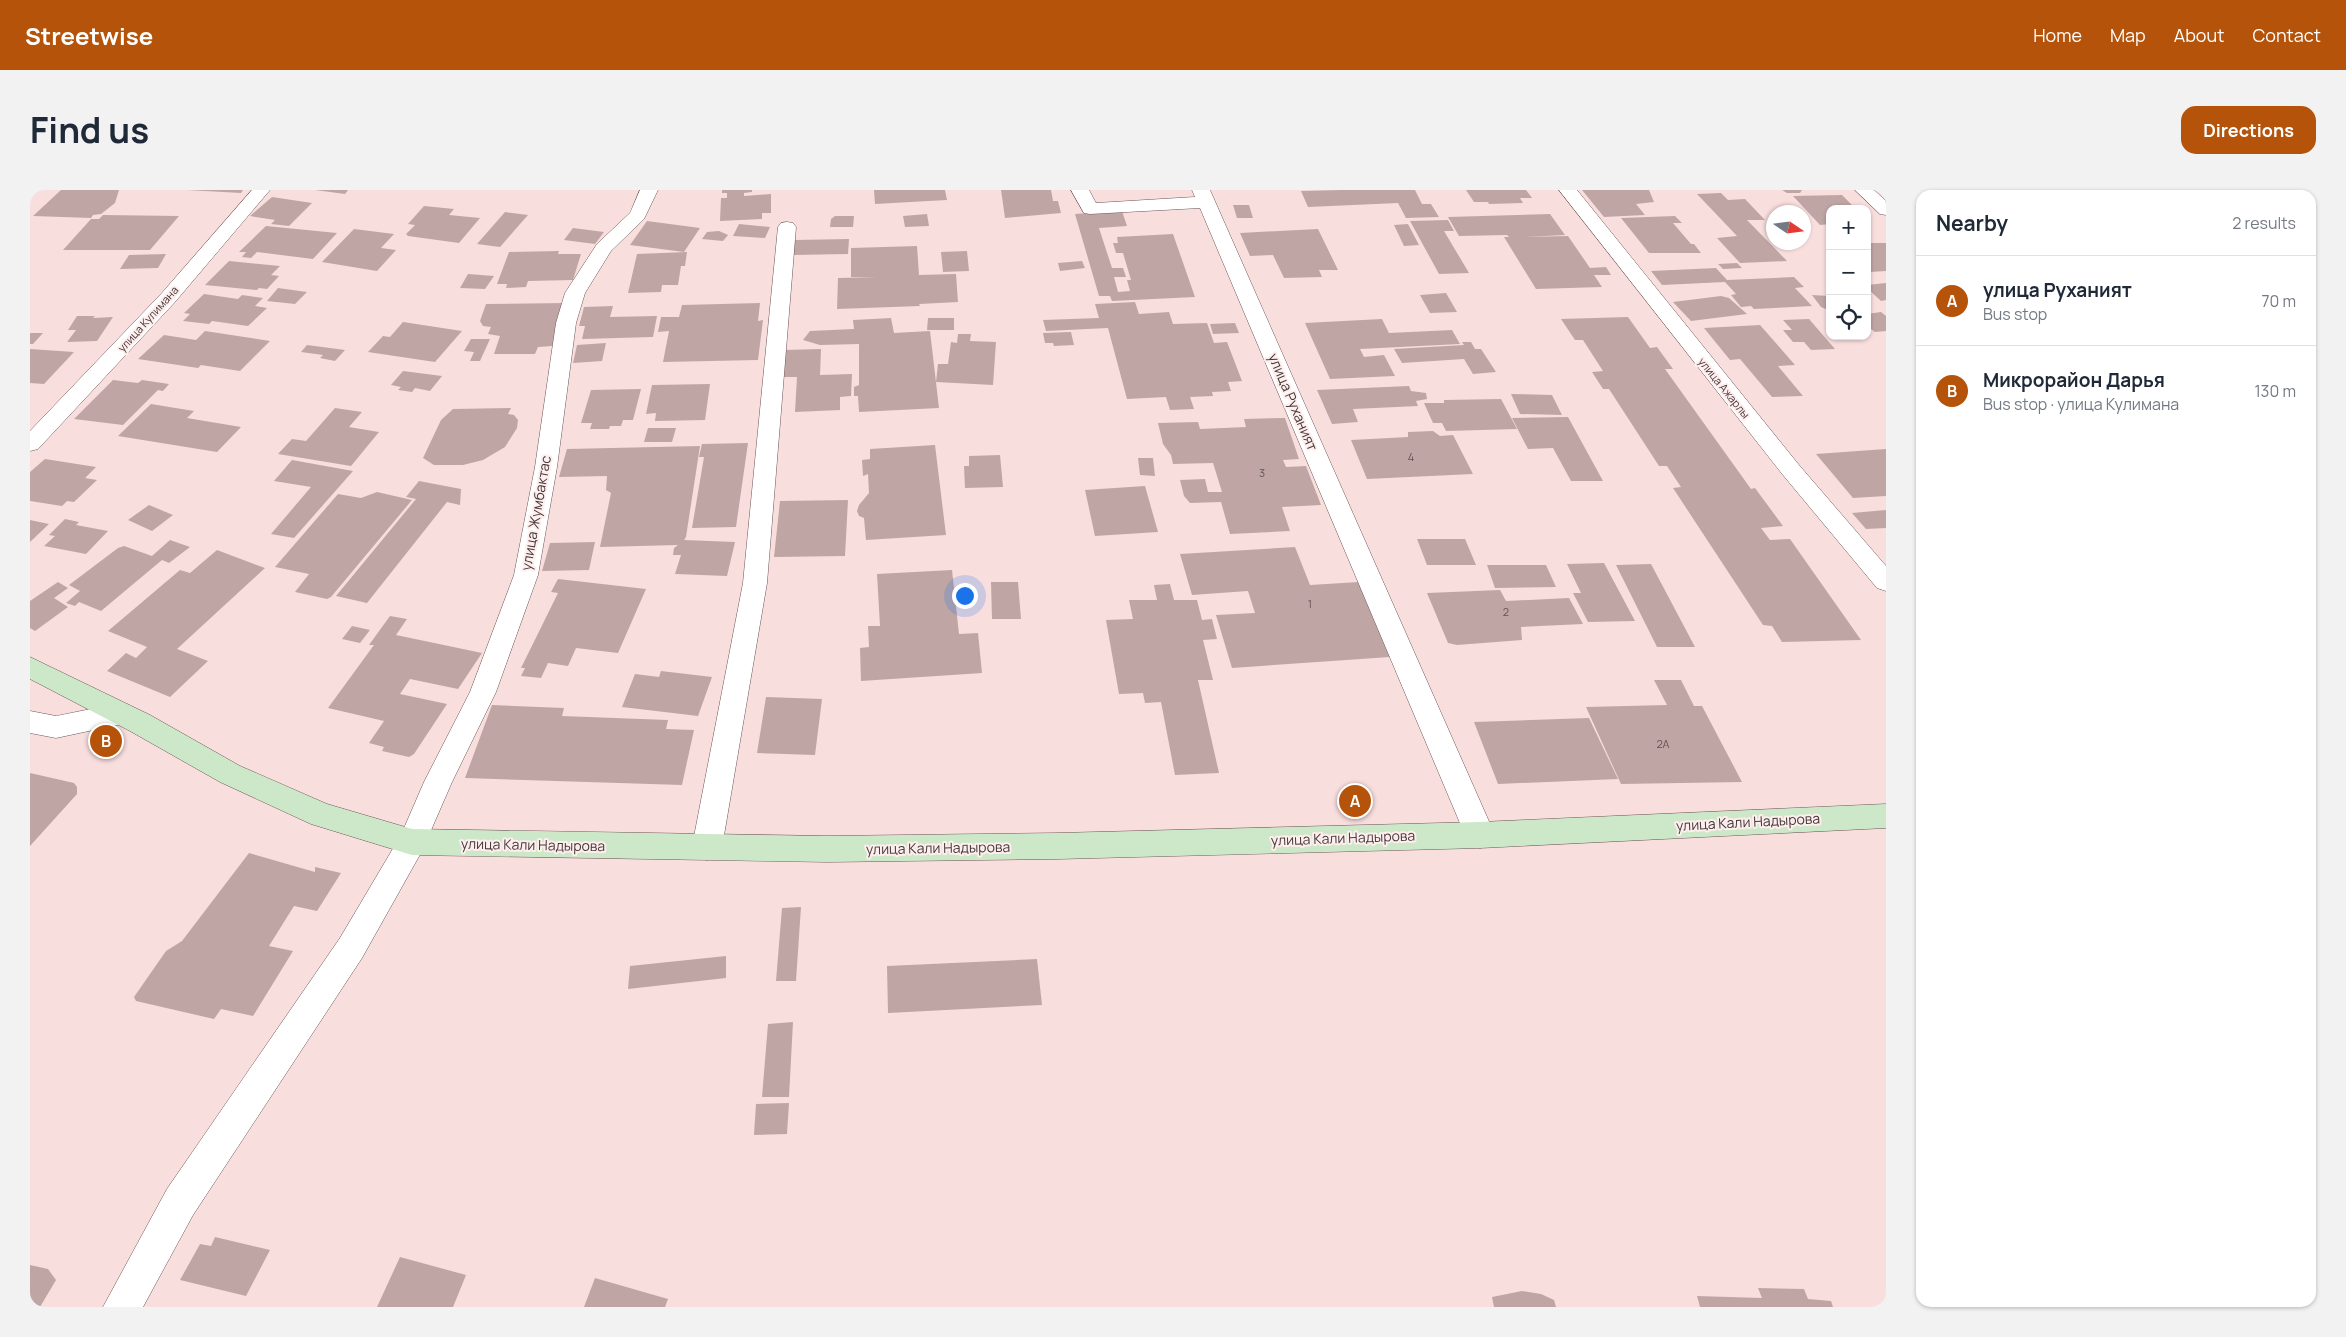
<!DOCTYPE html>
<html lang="en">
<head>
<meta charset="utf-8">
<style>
  :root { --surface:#fff; --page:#f2f2f3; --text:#1f2937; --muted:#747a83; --line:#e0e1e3; --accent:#b45309 }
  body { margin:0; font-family:Manrope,sans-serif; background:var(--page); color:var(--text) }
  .controls { position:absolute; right:15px; top:15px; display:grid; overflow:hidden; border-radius:10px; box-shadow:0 1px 4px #0004 }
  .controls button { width:45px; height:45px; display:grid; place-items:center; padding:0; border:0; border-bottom:1px solid var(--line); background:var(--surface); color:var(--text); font:25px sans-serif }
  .compass { position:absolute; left:1736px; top:15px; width:45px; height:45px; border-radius:50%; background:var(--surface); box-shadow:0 1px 4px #0004; rotate:103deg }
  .you { position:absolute; left:934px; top:405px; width:18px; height:18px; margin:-12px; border:4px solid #fff; border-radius:50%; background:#1a73e8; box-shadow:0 0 0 8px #1a73e833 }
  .badge { display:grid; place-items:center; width:32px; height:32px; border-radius:50%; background:var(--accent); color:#fff; font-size:16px; font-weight:700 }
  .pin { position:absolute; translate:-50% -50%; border:2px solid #fff; box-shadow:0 1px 5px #0006 }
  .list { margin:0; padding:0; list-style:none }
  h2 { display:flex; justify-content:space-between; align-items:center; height:65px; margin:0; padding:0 20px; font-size:21px }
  h2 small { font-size:16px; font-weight:400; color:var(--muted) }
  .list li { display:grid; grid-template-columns:32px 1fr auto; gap:15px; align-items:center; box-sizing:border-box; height:90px; padding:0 20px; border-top:1px solid var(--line) }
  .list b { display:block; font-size:19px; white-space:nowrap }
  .list p { margin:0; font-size:16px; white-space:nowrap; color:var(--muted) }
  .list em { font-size:16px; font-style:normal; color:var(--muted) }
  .icon { flex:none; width:28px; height:28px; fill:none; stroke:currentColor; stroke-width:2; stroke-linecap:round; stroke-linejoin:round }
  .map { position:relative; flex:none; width:1856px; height:1117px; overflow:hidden; border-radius:15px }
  header { display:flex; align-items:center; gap:30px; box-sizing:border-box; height:70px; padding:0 25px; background:var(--accent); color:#fff }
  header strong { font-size:24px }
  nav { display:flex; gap:28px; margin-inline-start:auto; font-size:18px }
  .intro { display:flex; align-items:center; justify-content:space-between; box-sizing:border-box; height:120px; padding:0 30px }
  h1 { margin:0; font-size:35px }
  .button { padding:12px 22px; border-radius:15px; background:var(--accent); color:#fff; font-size:18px; font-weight:700 }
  main { display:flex; gap:30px; padding:0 30px }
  aside { flex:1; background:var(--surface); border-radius:15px; box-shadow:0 1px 4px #0004 }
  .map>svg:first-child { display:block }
  .building { fill:#bfa6a5 }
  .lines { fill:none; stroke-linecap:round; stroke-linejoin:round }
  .street-casing { stroke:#6c5555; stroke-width:1 }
  .secondary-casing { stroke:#6c5555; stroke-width:1 }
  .street { fill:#fff; fill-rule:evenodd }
  .secondary { fill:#cde8c9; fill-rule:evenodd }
  .labels { text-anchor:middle; stroke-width:4; stroke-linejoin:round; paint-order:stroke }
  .far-street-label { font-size:11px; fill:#443939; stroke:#fee }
  .number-label { font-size:11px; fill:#635454 }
  .street-label { font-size:14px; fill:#443939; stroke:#fee }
</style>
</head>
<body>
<header>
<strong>Streetwise</strong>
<nav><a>Home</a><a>Map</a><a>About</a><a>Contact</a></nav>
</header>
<div class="intro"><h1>Find us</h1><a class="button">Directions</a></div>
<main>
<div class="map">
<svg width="1856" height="1117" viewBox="0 0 1856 1117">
  <rect width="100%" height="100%" fill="#f9dede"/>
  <!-- building -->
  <g class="building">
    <polygon points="31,0 89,0 85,13 71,24 63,25 61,28 3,26"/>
    <polygon points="157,0 213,0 211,3"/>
    <polygon points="285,0 318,0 315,4"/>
    <polygon points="692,0 722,0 722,2 714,3 714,6 741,4 741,23 732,23 732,29 690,31 691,8 697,8 697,3 692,3"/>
    <polygon points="844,0 915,0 917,10 845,14"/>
    <polygon points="971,0 1021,0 1023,11 1028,11 1031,23 975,28"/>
    <polygon points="1311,0 1385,0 1392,14 1401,14 1409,27 1376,28 1368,13 1278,17 1271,1"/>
    <polygon points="1436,0 1496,0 1502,8 1490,8 1493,13 1459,14 1458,12 1444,12"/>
    <polygon points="1552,0 1619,0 1624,12 1606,14 1615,25 1574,27"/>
    <polygon points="1752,0 1772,0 1770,3 1757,3"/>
    <polygon points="1691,3 1698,10 1715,9 1735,30 1717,30 1757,71 1710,73 1687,48 1707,46 1667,4"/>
    <polygon points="1812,5 1826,19 1800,19 1800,34 1790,35 1763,6"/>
    <polygon points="242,7 282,13 259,36 241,34 245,30 220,26"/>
    <polygon points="1203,15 1219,15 1223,28 1207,28"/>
    <polygon points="394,16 424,19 419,25 450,28 429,53 378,46 376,44 385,35 378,34"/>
    <polygon points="1092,21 1097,36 1069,38 1082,78 1093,78 1096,87 1084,87 1088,102 1100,101 1097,90 1101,90 1093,63 1086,63 1083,53 1088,53 1087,47 1143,44 1165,107 1082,111 1080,106 1069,106 1045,24"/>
    <polygon points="475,22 498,25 470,57 447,54"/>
    <polygon points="897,24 899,36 875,37 873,26"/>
    <polygon points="1520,24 1535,45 1492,47 1538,46 1560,78 1576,77 1581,85 1564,85 1572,97 1506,99 1474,47 1479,47 1477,45 1429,46 1418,27"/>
    <polygon points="73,25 149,26 120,60 33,60 61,29 69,29"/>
    <polygon points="805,26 824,26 823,37 800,37 801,29"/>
    <polygon points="1645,26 1652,33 1643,33 1661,54 1664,54 1671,63 1619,63 1591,28"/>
    <polygon points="1418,30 1424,41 1414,41 1439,83 1409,84 1380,31"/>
    <polygon points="617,31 670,38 654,62 600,55"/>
    <polygon points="709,34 740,37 735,48 703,46"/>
    <polygon points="1378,34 1389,55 1374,56 1364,35"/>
    <polygon points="236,36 307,43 283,69 227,62 221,68 212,67 216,62 209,62"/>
    <polygon points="543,38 574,42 565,54 534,50"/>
    <polygon points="324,39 364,44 351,58 366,60 347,81 292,72"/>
    <polygon points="1288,39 1308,80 1289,80 1292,87 1254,88 1243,65 1220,66 1210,43"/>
    <polygon points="689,41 698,45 693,51 672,49 677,42"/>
    <polygon points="819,49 818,64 763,65 765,50"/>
    <polygon points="1837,53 1856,53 1856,81 1840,82 1837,79"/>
    <polygon points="887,56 889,85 926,84 928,112 889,114 890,116 807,119 808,88 847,87 821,87 821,58"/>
    <polygon points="529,61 528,64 551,64 543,90 498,91 496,97 476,98 477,94 467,94 479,62"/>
    <polygon points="937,61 939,81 913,82 911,62"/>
    <polygon points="657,62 655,76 651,76 648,95 632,95 631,102 598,103 607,64"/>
    <polygon points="136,64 128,78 90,79 99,65"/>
    <polygon points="199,71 250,76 241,85 249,86 237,99 229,98 227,100 175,95"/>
    <polygon points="1052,71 1055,78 1030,81 1028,73"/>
    <polygon points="1707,73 1712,78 1693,79 1688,74"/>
    <polygon points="1686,78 1697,90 1764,87 1774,97 1765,98 1782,116 1724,119 1721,116 1711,117 1701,105 1706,104 1695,92 1632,95 1621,81"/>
    <polygon points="438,84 464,86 455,99 430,98"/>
    <polygon points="1856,93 1856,110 1851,111 1837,98 1837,95"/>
    <polygon points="248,98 277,102 265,114 237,111"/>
    <polygon points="1416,103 1427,122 1400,123 1390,105"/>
    <polygon points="174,104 208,109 212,105 233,108 225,116 237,118 218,136 182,131 179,134 153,131 160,124 154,123"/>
    <polygon points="1782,105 1800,106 1800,121 1791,117"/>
    <polygon points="1691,106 1699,108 1717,124 1661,131 1643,112"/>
    <polygon points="1105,112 1109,124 1139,122 1143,134 1177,133 1184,153 1197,152 1212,191 1198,192 1201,201 1182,202 1183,206 1160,207 1164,219 1140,220 1136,207 1097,209 1078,138 1016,141 1013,130 1069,128 1065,114"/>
    <polygon points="536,113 522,156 508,157 505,164 464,164 470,146 458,144 461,137 453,136 450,131 456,114"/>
    <polygon points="730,113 728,131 733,130 728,170 633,172 639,141 628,142 631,127 649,127 652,115"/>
    <polygon points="583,116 580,127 627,126 623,147 552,149 555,136 549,136 554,117"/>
    <polygon points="1851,122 1856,126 1856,141 1845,142 1837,136 1837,124"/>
    <polygon points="47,126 65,126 63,128 83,127 67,151 37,152 46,140 38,140"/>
    <polygon points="1598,127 1620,158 1627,157 1643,179 1635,179 1721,299 1725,298 1753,336 1731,338 1740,350 1760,349 1831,450 1752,452 1742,436 1733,435 1643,298 1651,297 1637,276 1629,276 1579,199 1573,199 1562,182 1573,181 1553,150 1545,150 1531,129"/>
    <polygon points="861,128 864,143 900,141 909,218 829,222 828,206 824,206 824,197 829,195 829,154 790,155 773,150 780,141 824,139 823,130"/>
    <polygon points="898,128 924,128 924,140 897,140"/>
    <polygon points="1352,129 1359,143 1422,140 1430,154 1330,159 1334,167 1354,165 1365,186 1300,189 1275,133"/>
    <polygon points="1779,129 1805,159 1781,160 1774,152 1763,152 1753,140 1762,140 1753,130"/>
    <polygon points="373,132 432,141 405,172 338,162 353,146 360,147"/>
    <polygon points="1205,133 1209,143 1183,144 1180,134"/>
    <polygon points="1730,135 1765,175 1748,176 1773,206 1742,207 1710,169 1700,170 1674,138"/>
    <polygon points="175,141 240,151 210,181 171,175 168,178 108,169 134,145 166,150"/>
    <polygon points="1041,142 1044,155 1024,156 1023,153 1015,153 1013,143"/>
    <polygon points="0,143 13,143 3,154 0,154"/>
    <polygon points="928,144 941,144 940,151 966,152 963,195 906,192 908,174 918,174 921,152 927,153"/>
    <polygon points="441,149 460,149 450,171 440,171 444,162 434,161"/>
    <polygon points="1432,152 1441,152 1445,159 1451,159 1466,182 1443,184 1434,169 1372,173 1364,159 1434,155"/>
    <polygon points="576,153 572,171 543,173 547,155"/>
    <polygon points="277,155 315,160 305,171 290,168 293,165 271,162"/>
    <polygon points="0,159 44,162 14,194 0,193"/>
    <polygon points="791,159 790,185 822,184 821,206 810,207 810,220 765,222 767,187 754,187 755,160"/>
    <polygon points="373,181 412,186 400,201 385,198 382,202 368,200 371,197 361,195"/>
    <polygon points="83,190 108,193 112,190 139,194 133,201 128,200 93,235 44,229"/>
    <polygon points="680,194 675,230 625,231 626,223 616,224 622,195"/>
    <polygon points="1379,196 1381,201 1396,203 1397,209 1386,211 1388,216 1323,219 1328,232 1302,234 1287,200"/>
    <polygon points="611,199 603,230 593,230 591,236 580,236 579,239 560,239 562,233 551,233 561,200"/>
    <polygon points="1481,204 1522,205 1532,225 1490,224"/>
    <polygon points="1471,209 1487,239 1416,241 1412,233 1403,233 1394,213 1414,213 1414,210"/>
    <polygon points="121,214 164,221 157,228 211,237 187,262 88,246"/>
    <polygon points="305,218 332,222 319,237 349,242 321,276 248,264 262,249 276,251"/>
    <polygon points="481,218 478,224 484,225 488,230 487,238 475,257 453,270 433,275 404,275 393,268 411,230 423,219"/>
    <polygon points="1538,227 1573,291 1541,291 1523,258 1498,259 1482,228"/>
    <polygon points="1255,228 1269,269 1253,270 1256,277 1276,276 1291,315 1252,317 1260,341 1200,344 1191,312 1160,313 1154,306 1150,290 1175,289 1178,302 1192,302 1183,273 1143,274 1141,265 1133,254 1128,233 1168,232 1170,239 1216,237 1214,229"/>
    <polygon points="618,238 646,238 642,252 614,252"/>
    <polygon points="1403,241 1410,246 1423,245 1443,284 1337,289 1321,250 1378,247 1378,242"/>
    <polygon points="718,253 706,337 662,338 674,267 669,267 672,254"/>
    <polygon points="905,255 916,345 836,350 834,328 829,326 827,321 829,315 839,303 838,284 833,286 832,270 840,269 840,259"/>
    <polygon points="670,256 656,347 654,350 705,352 697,386 645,384 651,365 643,365 644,358 648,355 570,357 581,303 576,300 577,286 529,287 537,259"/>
    <polygon points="1856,259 1856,306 1823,308 1786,264"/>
    <polygon points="970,265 973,297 935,298 934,276 939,276 939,266"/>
    <polygon points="1108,268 1123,268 1125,286 1110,285"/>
    <polygon points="15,269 66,277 55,288 67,290 44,312 37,311 32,316 0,311 0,282"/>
    <polygon points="262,270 323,281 264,348 241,344 281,297 244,291"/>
    <polygon points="389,291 431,299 430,315 417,312 337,413 306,406 386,309 376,307"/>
    <polygon points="1115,296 1128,342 1065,346 1055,300"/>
    <polygon points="347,302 382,310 301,407 297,409 265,402 279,384 245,377 308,304 331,308"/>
    <polygon points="818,310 815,366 744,367 750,311"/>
    <polygon points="119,315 143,325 122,341 98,330"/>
    <polygon points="1856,320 1856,338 1836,339 1822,323"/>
    <polygon points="35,329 49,332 46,335 78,341 56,364 14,356 25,346 19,345"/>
    <polygon points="0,330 19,334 0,352"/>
    <polygon points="1387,349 1435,349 1446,375 1397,375"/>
    <polygon points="140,350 160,357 139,373 132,370 71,421 49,412 45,416 36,413 50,401 39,395 88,358 94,356 122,366"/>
    <polygon points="565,352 559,380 512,381 520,353"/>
    <polygon points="1265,357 1280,395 1329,392 1360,467 1202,478 1186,425 1225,423 1218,401 1162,405 1150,364"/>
    <polygon points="187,360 235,378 147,459 178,471 140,507 77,481 96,463 106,468 117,457 78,441 150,380 160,383"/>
    <polygon points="1574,373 1605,431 1558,432 1543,403 1551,403 1537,374"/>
    <polygon points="1621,374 1665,457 1627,457 1586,375"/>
    <polygon points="1457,375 1516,375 1526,397 1465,398"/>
    <polygon points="922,380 929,444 948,443 952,483 831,491 830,458 839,457 838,436 850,436 847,384"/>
    <polygon points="528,389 616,399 588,463 546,458 538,476 518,473 511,488 491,486 495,478 491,478 528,403 521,402"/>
    <polygon points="28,392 38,398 24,408 38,417 5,441 0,438 0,411"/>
    <polygon points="961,392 988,392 991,429 962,429"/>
    <polygon points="1140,394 1144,410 1167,410 1172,430 1182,429 1187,449 1173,450 1183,490 1168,490 1189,583 1145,585 1131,512 1115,513 1113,503 1089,504 1076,430 1103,429 1099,410 1127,410 1124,395"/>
    <polygon points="1470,400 1476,411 1539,408 1553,434 1491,437 1492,450 1427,455 1418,453 1397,403"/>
    <polygon points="360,426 377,429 366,445 452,463 428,499 380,489 370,504 417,514 384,564 379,567 352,561 354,557 339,553 354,531 298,518 344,455 339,455"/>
    <polygon points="322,436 340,440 330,453 312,449"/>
    <polygon points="631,481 682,487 668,526 592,517 605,484 629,487"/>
    <polygon points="1624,490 1651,490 1664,516 1672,516 1712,592 1591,594 1556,517 1637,515"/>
    <polygon points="736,507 792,509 785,565 727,563"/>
    <polygon points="462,515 534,518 532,526 638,530 636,539 664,540 652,595 435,588"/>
    <polygon points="1559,528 1588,589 1468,594 1444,532"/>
    <polygon points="0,583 44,593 47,597 47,604 0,656"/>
    <polygon points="219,663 285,682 285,677 311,683 287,721 264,716 239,756 263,761 223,826 191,819 184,829 106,811 104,807 136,761 152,751"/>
    <polygon points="771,717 766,791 746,791 752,718"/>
    <polygon points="696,766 696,788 598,799 600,776"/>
    <polygon points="1007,769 1012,815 858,823 857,776"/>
    <polygon points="763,832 759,907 732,907 738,834"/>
    <polygon points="759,913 757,944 724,945 726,914"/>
    <polygon points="185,1047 240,1060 216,1106 150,1090 170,1054 181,1056"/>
    <polygon points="370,1067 436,1085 423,1117 347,1117"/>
    <polygon points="0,1075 18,1079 26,1090 10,1117 0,1117"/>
    <polygon points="565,1088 638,1109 635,1117 554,1117"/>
    <polygon points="1728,1098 1774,1099 1778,1109 1801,1111 1803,1117 1670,1117 1667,1106 1732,1108"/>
    <polygon points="1492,1101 1511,1104 1524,1110 1526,1117 1464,1117 1462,1107"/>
  </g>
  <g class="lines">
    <defs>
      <g id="street">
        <polygon points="222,0 240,0 145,112 8,259 0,261 0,241 131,104"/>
        <polygon points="610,0 628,0 614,29 581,61 555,103 546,133 527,277 508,385 466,502 422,592 392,661 332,768 163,1025 113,1117 73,1117 137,999 310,748 371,645 394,592 440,502 484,385 505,277 526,133 535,103 567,54 600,23"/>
        <polygon points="1041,0 1059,0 1066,13 1165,7 1162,0 1180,0 1465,645 1460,654 1450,658 1440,654 1435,645 1170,18 1060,24 1054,23"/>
        <polygon points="1529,0 1547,0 1769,275 1856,376 1856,401 1847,398 1753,285"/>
        <polygon points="1825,0 1844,0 1856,11 1856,25 1850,24"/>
        <polygon points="757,32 763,33 766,37 737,393 692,657 687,666 677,670 667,666 662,657 713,393 748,37 751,33"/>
        <polygon points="91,513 101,516 104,524 101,532 26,548 0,543 0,521 26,526"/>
      </g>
      <polygon id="secondary" points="0,467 120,525 210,576 297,614 382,639 798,646 1028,643 1450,632 1856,614 1856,638 1450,658 1028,669 798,672 382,665 281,634 190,592 100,541 0,489"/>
    </defs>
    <!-- street casing -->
    <use href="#street" class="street-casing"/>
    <!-- secondary casing -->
    <use href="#secondary" class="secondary-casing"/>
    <!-- street -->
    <use href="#street" class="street"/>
    <!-- secondary -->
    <use href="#secondary" class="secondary"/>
  </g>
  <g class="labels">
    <!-- far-street labels -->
    <g class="far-street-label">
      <text transform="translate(118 129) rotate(-48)" y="4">улица Кулимана</text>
      <text transform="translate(1694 198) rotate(51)" y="4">улица Ажарлы</text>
    </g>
    <!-- number labels -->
    <g class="number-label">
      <text x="1381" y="271">4</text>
      <text x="1232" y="287">3</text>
      <text x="1280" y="418">1</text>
      <text x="1476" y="426">2</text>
      <text x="1633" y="558">2А</text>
    </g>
    <!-- street labels -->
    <g class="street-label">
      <text transform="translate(1263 212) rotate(67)" y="5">улица Руханият</text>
      <text transform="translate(506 323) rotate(-80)" y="5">улица Жумбактас</text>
      <text transform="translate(1718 632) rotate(-3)" y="5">улица Кали Надырова</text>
      <text transform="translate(1313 648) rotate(-2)" y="5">улица Кали Надырова</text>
      <text transform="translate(503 655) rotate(1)" y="5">улица Кали Надырова</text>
      <text transform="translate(908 658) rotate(-1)" y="5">улица Кали Надырова</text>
    </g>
  </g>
</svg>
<div class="controls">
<button>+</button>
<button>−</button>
<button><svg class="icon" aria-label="locate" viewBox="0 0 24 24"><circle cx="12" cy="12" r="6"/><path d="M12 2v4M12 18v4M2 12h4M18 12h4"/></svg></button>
</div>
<svg class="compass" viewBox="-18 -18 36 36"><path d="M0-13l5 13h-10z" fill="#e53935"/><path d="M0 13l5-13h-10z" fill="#747a83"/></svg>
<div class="you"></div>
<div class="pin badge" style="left:1325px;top:611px">A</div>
<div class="pin badge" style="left:76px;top:551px">B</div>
</div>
<aside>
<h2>Nearby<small>2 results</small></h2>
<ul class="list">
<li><span class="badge">A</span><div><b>улица Руханият</b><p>Bus stop</p></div><em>70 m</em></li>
<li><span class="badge">B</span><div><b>Микрорайон Дарья</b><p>Bus stop · улица Кулимана</p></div><em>130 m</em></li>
</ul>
</aside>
</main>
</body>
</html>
